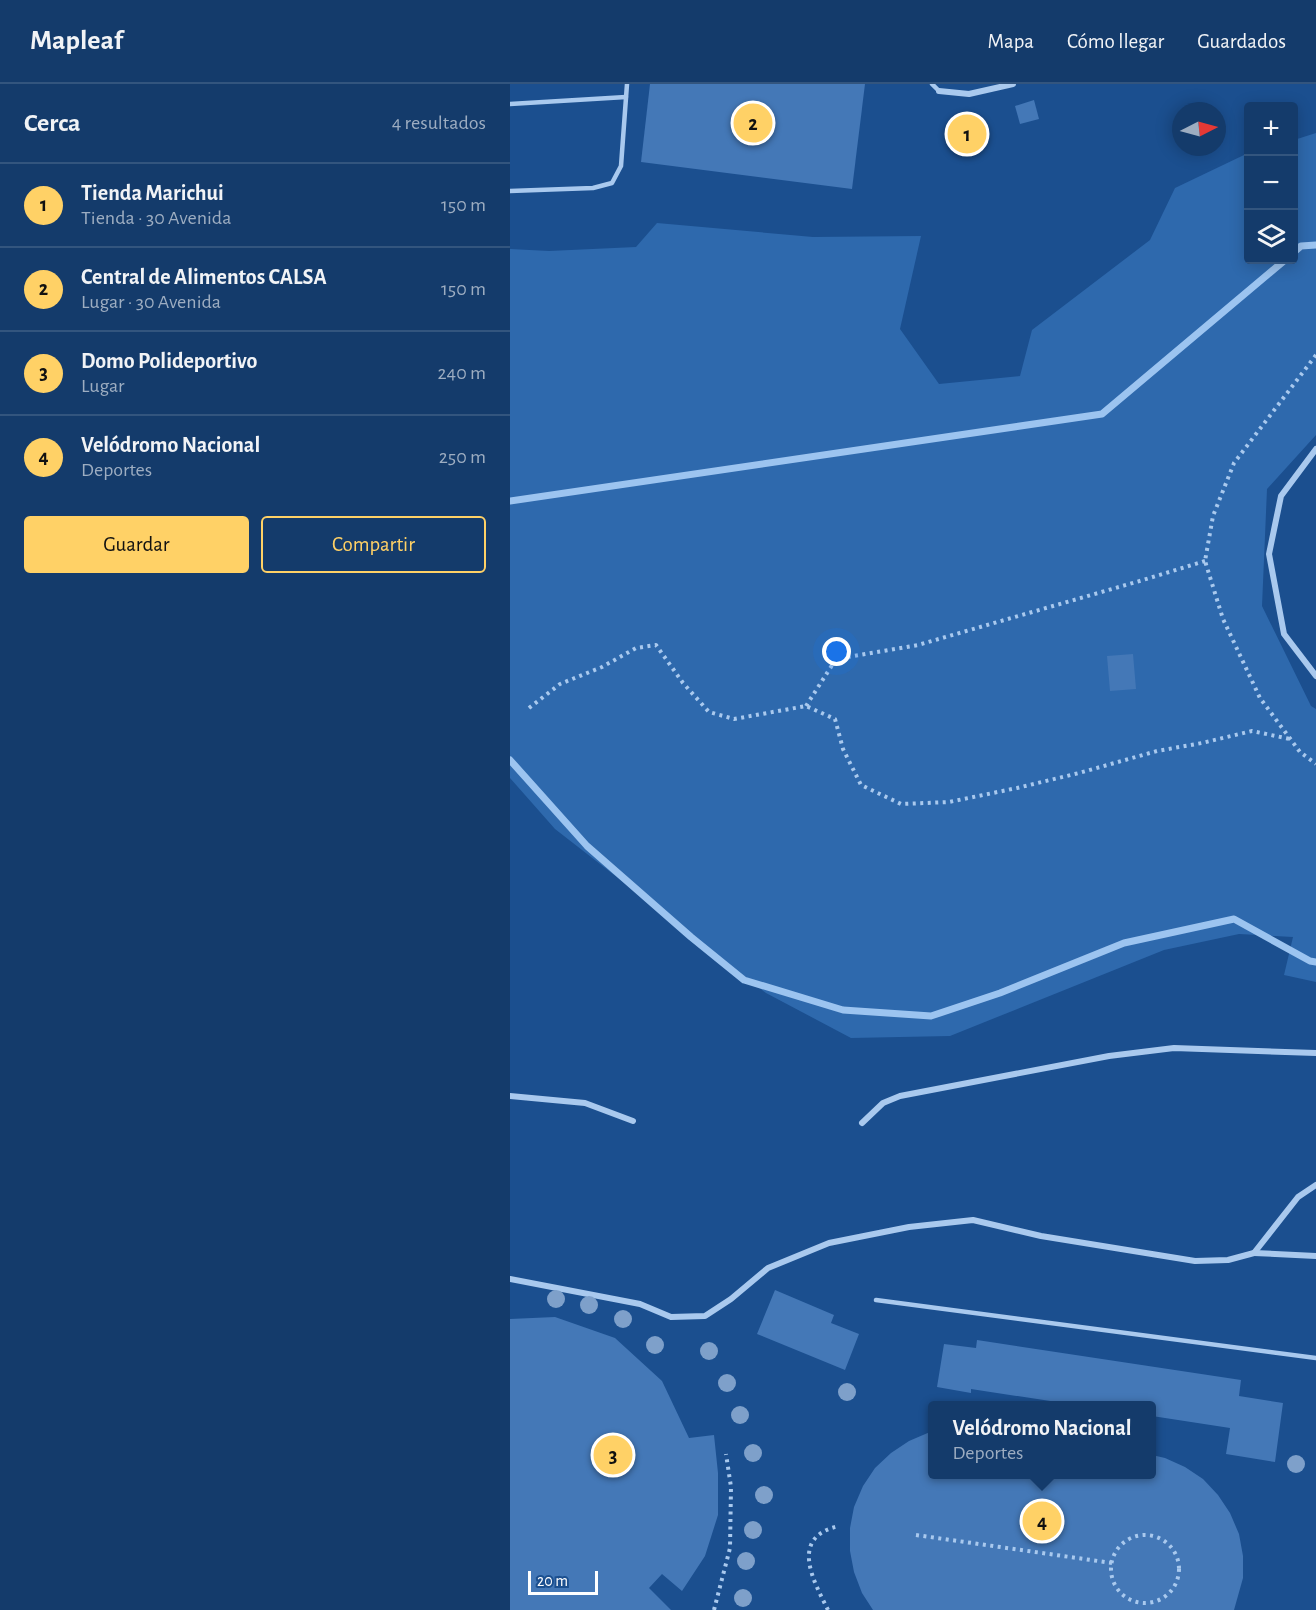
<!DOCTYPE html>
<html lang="es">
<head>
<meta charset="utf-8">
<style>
  :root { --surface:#143b6b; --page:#214673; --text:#f1f3f6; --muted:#9dadc1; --line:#33557e; --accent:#ffd166 }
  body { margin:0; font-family:"Alegreya Sans",sans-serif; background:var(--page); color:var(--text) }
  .controls { position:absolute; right:18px; top:18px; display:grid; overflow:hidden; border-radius:6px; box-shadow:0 3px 15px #0003 }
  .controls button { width:54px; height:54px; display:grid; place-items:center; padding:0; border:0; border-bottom:2px solid var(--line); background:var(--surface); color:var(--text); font:30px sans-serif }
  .compass { position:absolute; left:662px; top:18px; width:54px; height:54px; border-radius:50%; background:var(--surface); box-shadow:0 3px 15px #0003; rotate:84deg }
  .scale { position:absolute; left:18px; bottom:15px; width:70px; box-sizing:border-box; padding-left:6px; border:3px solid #fff; border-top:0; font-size:16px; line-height:21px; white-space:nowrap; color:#fff; -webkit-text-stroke:4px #1b4f8f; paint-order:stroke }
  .you { position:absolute; left:327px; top:568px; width:21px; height:21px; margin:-15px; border:4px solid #fff; border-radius:50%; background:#1a73e8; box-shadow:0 0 0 9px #1a73e833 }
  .badge { display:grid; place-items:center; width:39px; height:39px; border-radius:50%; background:var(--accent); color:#111; font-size:20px; font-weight:700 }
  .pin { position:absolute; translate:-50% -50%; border:3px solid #fff; box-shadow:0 2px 6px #0006 }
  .popup { position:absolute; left:418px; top:1317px; width:228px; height:78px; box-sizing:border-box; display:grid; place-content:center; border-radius:6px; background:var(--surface); filter:drop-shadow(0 2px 4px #0005); font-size:20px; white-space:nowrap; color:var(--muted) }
  .popup b { font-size:22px; color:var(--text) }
  .popup::after { content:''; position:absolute; left:50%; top:100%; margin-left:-12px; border:12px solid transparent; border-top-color:var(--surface) }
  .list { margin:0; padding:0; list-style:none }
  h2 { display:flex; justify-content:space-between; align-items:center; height:78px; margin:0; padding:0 24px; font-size:26px }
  h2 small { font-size:20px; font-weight:400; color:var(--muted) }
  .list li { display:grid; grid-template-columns:39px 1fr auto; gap:18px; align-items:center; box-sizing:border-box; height:84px; padding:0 24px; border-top:2px solid var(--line) }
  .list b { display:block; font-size:22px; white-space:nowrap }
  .list p { margin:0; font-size:20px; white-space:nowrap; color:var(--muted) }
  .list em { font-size:20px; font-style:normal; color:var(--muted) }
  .actions { display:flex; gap:12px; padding:18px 24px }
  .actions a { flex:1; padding:14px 0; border:2px solid var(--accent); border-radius:6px; text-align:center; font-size:21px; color:var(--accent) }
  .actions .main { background:var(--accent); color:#111 }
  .icon { flex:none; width:33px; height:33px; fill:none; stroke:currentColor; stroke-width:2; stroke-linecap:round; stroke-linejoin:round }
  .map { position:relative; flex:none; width:806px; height:1526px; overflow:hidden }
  header { display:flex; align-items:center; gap:36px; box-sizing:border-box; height:84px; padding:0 30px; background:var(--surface); border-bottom:2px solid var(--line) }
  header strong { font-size:28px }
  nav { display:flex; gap:33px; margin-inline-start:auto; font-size:21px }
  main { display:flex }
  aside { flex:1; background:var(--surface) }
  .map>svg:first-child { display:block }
  .green { fill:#2e69ad }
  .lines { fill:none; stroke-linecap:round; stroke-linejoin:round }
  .stream { stroke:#9cc4f0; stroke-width:7 }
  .building { fill:#4478b7 }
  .path { stroke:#a9c9ee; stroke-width:4; stroke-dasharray:3 4.5; stroke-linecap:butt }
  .lane { stroke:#a9c9ee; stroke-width:4.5 }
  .street { stroke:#a9c9ee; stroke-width:6 }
  .tree { fill:#7ea0ca }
</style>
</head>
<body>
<header>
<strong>Mapleaf</strong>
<nav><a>Mapa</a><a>Cómo llegar</a><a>Guardados</a></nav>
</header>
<main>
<aside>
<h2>Cerca<small>4 resultados</small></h2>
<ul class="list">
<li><span class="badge">1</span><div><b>Tienda Marichui</b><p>Tienda · 30 Avenida</p></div><em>150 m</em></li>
<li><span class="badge">2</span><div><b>Central de Alimentos CALSA</b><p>Lugar · 30 Avenida</p></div><em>150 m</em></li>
<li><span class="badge">3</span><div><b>Domo Polideportivo</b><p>Lugar</p></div><em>240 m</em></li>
<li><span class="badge">4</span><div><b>Velódromo Nacional</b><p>Deportes</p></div><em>250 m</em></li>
</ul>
<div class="actions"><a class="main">Guardar</a><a>Compartir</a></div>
</aside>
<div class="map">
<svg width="806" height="1526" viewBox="0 0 806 1526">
  <rect width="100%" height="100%" fill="#1b4f8f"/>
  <!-- green -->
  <polygon class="green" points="806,49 806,351 757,405 752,522 801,622 806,625 806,898 774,891 783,853 729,850 654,866 440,952 341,954 256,909 45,745 0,694 0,165 39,167 126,163 147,139 303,153 411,152 390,245 429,300 510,292 522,246 640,156 665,104 734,71 738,69 738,176 784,176 784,56"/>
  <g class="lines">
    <!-- stream -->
    <g class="stream">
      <polyline points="784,168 791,162 806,161"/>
      <polyline points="0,417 592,330 775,176"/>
      <polyline points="0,676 77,762 181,853 234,896 333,926 421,932 490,909 614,859 724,835 800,877 806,878"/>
    </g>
  </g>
  <!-- building -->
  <g class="building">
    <polygon points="140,0 355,0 342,105 131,78"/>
    <polygon points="524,16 529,35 510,40 505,22"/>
    <polygon points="449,29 466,30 465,71 447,70"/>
    <polygon points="623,570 626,605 600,607 597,572"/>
    <polygon points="265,1206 324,1231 321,1239 349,1250 335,1286 247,1250"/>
    <polygon points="45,1233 105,1254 152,1297 179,1354 204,1351 208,1389 208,1431 195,1472 172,1507 152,1490 139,1504 161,1526 0,1526 0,1235"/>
    <polygon points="467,1256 731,1296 729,1312 773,1319 765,1378 716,1370 720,1344 642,1332 642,1322 573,1322 461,1305 461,1309 427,1303 434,1260 466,1264"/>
    <polygon points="420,1348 422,1348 422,1390 642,1390 642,1371 655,1374 675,1383 693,1395 708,1411 720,1429 729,1450 733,1472 733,1494 724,1526 363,1526 352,1509 344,1488 340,1467 340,1444 344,1423 353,1402 365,1384 381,1369 399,1357"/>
  </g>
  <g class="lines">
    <!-- path -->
    <g class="path">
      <polyline points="806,271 724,379 703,432 695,477 713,535 750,614 790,668 806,680"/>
      <polyline points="296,622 326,575 408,561 633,496 695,477"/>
      <polyline points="19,624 50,600 92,583 126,564 146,561 173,599 199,628 224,635 296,622 325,635 333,665 351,701 391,720 439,718 507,704 569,689 647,667 692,659 742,647 780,655"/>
      <polyline points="406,1451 602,1479"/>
      <circle cx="635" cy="1485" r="34"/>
      <polyline points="204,1526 220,1464 221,1403 216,1370"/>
      <path d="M318,1526C303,1496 279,1453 329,1442"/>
    </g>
    <!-- lane -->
    <g class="lane">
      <polyline points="422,0 429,7"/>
      <polyline points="0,20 116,13"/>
      <polyline points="0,107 83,104 102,99 111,82 117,0"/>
      <polyline points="366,1216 806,1274"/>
    </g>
    <!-- street -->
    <g class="street">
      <polyline points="429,7 459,10 503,0"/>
      <polyline points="806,365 771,412 759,470 774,550 806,592"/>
      <polyline points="0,1012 75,1019 123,1037"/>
      <polyline points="352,1039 373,1019 390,1012 599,972 664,964 806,969"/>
      <polyline points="744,1169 806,1172"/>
      <polyline points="0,1195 130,1220 161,1233 195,1232 221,1215 258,1184 319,1159 399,1143 463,1136 531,1152 685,1177 718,1176 744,1169 788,1113 806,1101"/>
    </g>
  </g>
  <!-- trees -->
  <g class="tree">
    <circle cx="46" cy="1215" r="9"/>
    <circle cx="79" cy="1221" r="9"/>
    <circle cx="113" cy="1235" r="9"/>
    <circle cx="145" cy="1261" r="9"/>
    <circle cx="199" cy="1267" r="9"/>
    <circle cx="217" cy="1299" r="9"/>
    <circle cx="337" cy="1308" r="9"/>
    <circle cx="230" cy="1331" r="9"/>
    <circle cx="243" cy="1369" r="9"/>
    <circle cx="786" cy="1380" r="9"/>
    <circle cx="254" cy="1411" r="9"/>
    <circle cx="243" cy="1446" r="9"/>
    <circle cx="236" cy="1477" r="9"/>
    <circle cx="233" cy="1514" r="9"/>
  </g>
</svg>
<div class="controls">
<button>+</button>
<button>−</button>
<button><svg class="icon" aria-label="layers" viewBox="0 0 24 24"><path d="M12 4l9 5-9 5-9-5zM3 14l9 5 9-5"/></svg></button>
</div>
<svg class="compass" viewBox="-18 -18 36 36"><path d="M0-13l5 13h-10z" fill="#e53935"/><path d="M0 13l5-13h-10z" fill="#9dadc1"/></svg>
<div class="scale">20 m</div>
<div class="you"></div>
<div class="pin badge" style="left:457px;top:50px">1</div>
<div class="pin badge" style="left:243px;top:39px">2</div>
<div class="pin badge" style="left:103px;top:1371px">3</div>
<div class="pin badge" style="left:532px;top:1437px">4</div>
<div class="popup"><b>Velódromo Nacional</b>Deportes</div>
</div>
</main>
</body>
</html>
